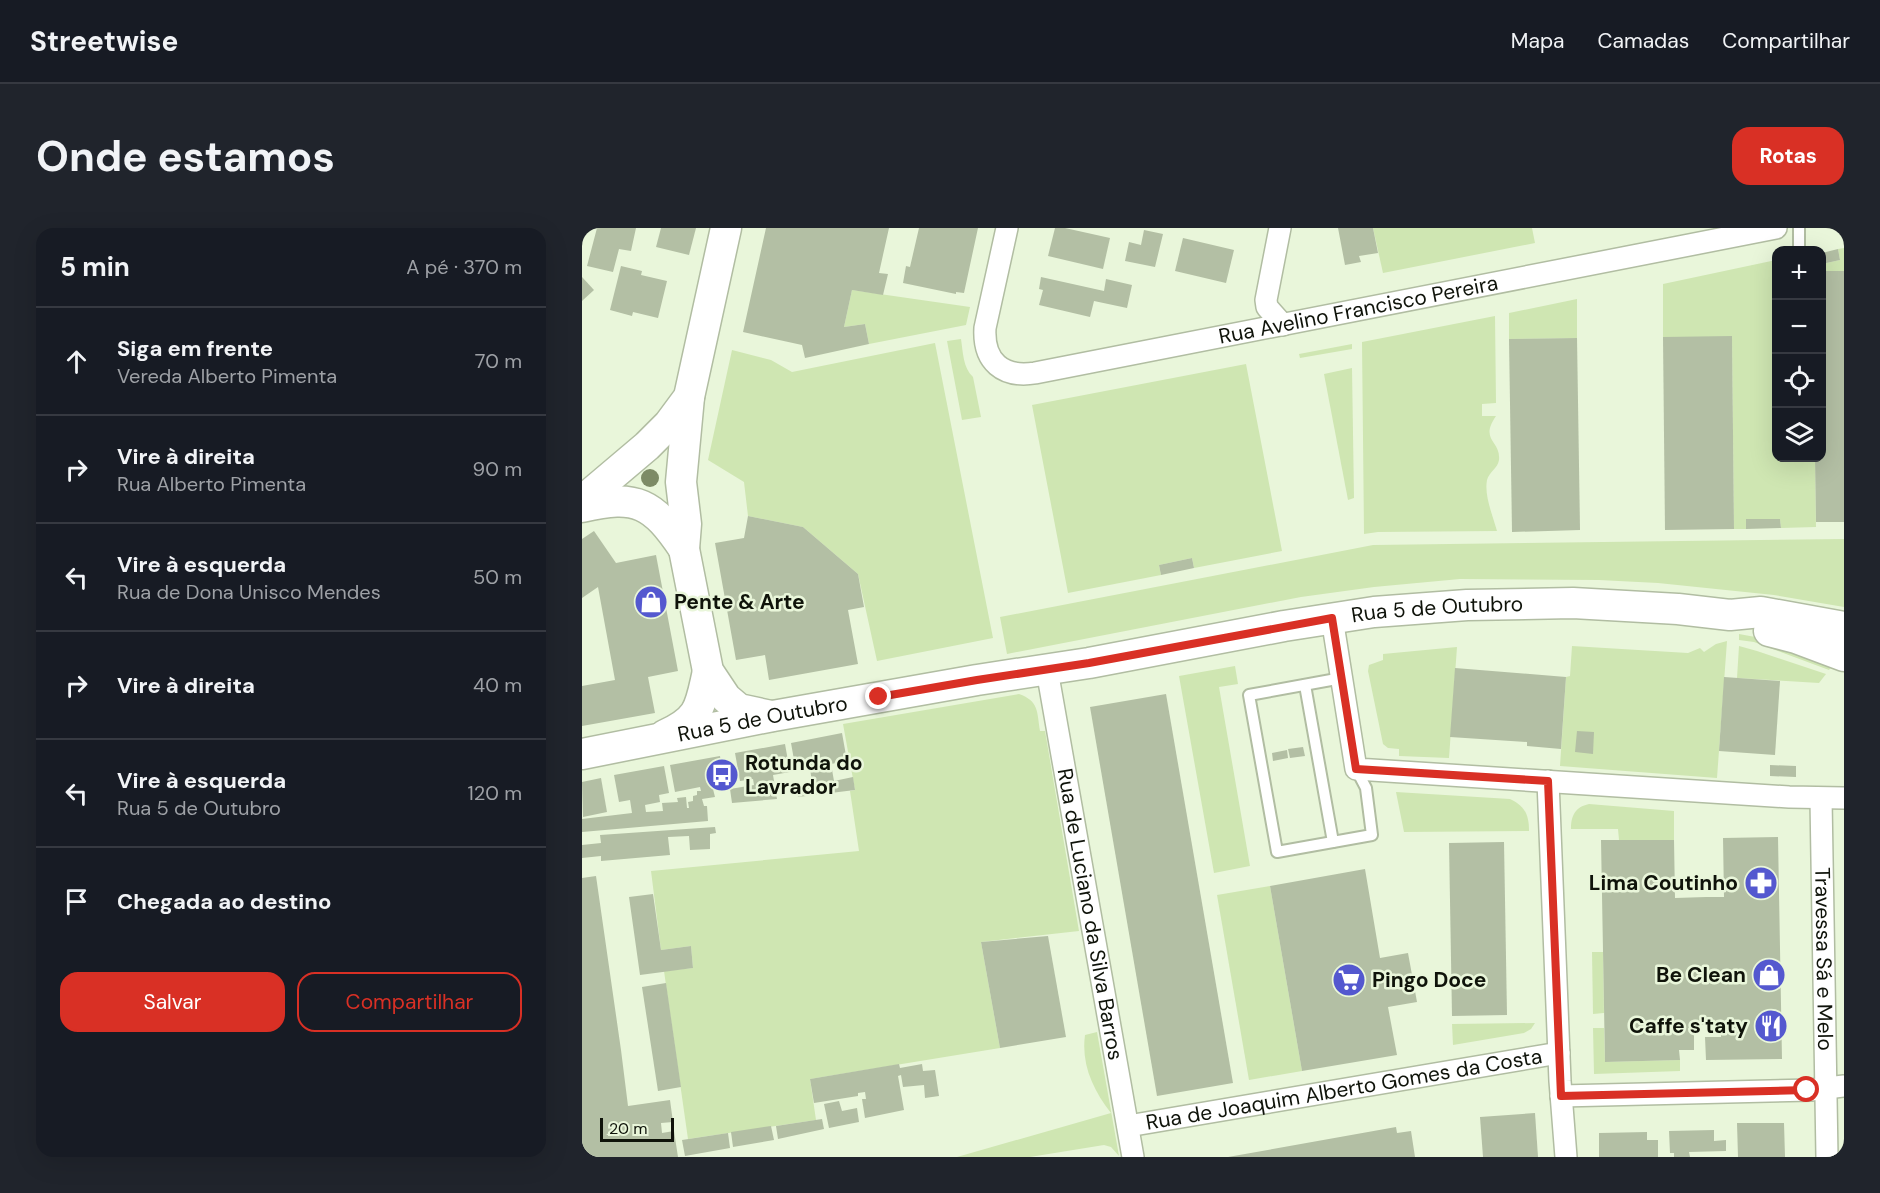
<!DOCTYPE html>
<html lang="pt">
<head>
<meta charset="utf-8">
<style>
  :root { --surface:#171b24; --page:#20242c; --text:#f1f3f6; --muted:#9ea1a6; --line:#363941; --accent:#d93025 }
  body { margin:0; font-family:"DM Sans",sans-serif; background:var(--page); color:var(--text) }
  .controls { position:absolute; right:18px; top:18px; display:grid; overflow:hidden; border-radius:12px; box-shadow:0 6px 24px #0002 }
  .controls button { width:54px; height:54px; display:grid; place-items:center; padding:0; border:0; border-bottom:2px solid var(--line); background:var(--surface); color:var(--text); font:30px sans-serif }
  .scale { position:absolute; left:18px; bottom:15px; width:74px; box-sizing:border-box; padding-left:6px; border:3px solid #0f130a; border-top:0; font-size:16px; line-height:21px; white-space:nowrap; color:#0f130a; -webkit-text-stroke:4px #e9f6da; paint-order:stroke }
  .stop { position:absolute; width:18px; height:18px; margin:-14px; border:4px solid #d93025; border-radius:50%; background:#fff }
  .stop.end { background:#d93025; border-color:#fff; box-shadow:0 2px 6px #0008 }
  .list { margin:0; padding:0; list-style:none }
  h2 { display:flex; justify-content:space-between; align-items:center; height:78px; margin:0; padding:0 24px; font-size:26px }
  h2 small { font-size:20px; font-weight:400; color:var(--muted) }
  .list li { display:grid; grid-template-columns:39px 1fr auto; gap:18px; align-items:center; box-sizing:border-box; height:108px; padding:0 24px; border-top:2px solid var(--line) }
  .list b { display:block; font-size:22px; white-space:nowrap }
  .list p { margin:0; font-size:20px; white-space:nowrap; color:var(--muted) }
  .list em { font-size:20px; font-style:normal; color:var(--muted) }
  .actions { display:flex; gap:12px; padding:18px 24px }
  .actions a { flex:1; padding:14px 0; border:2px solid var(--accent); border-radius:18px; text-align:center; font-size:21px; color:var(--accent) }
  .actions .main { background:var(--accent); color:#fff }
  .icon { flex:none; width:33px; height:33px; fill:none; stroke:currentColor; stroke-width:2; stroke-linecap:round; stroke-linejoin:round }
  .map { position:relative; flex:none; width:1262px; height:929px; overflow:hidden; border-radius:18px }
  header { display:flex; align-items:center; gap:36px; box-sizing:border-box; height:84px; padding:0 30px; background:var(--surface); border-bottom:2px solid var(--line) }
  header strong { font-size:28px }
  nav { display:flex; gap:33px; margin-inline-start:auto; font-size:21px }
  .intro { display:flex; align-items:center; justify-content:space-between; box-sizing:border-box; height:144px; padding:0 36px }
  h1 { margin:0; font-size:42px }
  .button { padding:15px 27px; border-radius:18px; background:var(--accent); color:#fff; font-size:21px; font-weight:700 }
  main { display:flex; gap:36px; padding:0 36px }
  aside { flex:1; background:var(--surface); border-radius:18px; box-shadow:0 6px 24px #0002 }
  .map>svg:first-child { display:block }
  .green { fill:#cfe6b2 }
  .building { fill:#b3bfa4 }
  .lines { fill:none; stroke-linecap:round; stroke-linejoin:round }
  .lane-casing { stroke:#b1bda2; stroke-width:14 }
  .street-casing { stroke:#b1bda2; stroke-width:24 }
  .secondary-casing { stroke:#b1bda2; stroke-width:33 }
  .lane { stroke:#fff; stroke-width:10 }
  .street { stroke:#fff; stroke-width:21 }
  .secondary { stroke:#fff; stroke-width:30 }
  .tree { fill:#7d8b66 }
  .route { stroke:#d93025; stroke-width:8 }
  .labels { text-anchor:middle; stroke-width:5; stroke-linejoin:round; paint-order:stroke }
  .street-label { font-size:21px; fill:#0f130a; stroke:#e9f6da }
  .poi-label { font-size:21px; font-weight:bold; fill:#0f130a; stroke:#e9f6da; text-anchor:start }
</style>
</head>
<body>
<header>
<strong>Streetwise</strong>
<nav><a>Mapa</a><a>Camadas</a><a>Compartilhar</a></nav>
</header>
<div class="intro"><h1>Onde estamos</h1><a class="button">Rotas</a></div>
<main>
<aside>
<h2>5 min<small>A pé · 370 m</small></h2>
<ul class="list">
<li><svg class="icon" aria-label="ahead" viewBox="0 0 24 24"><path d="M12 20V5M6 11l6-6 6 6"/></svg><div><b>Siga em frente</b><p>Vereda Alberto Pimenta</p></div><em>70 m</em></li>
<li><svg class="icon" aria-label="right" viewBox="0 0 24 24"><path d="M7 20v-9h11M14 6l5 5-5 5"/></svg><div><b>Vire à direita</b><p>Rua Alberto Pimenta</p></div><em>90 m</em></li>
<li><svg class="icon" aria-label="left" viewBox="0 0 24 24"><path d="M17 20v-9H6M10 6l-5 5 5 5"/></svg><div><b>Vire à esquerda</b><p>Rua de Dona Unisco Mendes</p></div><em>50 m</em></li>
<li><svg class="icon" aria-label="right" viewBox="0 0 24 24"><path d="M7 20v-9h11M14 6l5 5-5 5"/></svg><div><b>Vire à direita</b></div><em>40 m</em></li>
<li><svg class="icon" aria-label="left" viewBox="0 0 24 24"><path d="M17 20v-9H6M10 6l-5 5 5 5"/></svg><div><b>Vire à esquerda</b><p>Rua 5 de Outubro</p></div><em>120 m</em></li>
<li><svg class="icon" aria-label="arrive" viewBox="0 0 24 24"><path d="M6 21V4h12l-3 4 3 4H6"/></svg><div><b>Chegada ao destino</b></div></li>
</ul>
<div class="actions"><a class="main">Salvar</a><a>Compartilhar</a></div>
</aside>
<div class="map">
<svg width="1262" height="929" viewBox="0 0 1262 929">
  <rect width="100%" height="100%" fill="#e9f6da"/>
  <!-- green -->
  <g class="green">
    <polygon points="791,0 950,0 953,15 801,45"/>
    <polygon points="1262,20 1262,43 1240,43 1240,36 1258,32 1256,21"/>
    <polygon points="1194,32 1194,230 1233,230 1234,299 1199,300 1198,291 1164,291 1164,301 1152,301 1150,109 1081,109 1081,56"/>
    <polygon points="270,62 388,79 384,97 287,116 283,96 262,99"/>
    <polygon points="995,71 995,110 927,111 927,85"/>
    <path d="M913,88L914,175L900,176V188H914C897,213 919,212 917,232C916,240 907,244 905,252C902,268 911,288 915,303L796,304L782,306L780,114Z"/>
    <path d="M379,111C381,124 381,140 391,149L399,189L380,192L365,113Z"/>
    <polygon points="353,115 411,410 295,433 276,346 221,299 166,288 162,254 126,232 150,122 189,132 210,144"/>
    <polygon points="770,116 770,121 718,130 717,126"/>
    <polygon points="664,136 700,323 612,340 610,330 577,337 579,347 486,365 450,177"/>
    <polygon points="770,140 772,270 766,272 742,146"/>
    <polygon points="1262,311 1262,379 1192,367 1076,355 1017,352 878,351 792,359 719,369 425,426 418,389 791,317"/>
    <polygon points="1157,406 1184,411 1251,436 1247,442 1172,414 1157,412"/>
    <polygon points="1145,413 1135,550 978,538 984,449 988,448 990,418 1106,425 1118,420 1122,424 1134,416"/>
    <polygon points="1157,418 1175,423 1244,446 1237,455 1155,450"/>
    <polygon points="875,419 867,530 817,528 817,521 806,520 801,516 786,443 787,437 801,432 801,426"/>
    <polygon points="653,438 656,456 637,459 668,638 632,645 597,448"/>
    <path d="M437,466C457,473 455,484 458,503H463L497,703L399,714L418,820L228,851L234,892L106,911L82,743L111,740L109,718L79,722L69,643L277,623L268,563L273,562L261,496Z"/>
    <path d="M814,564L928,571C943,578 947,587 947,603L822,604Z"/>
    <path d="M1007,576L1092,583V612H1037L1036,601H989C989,588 993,579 1007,576Z"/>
    <polygon points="688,658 720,843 667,852 635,667"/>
    <polygon points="1010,724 1021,724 1022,785 1011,786"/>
    <polygon points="953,795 949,801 942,805 871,817 870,796"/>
    <polygon points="1011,800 1022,800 1023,834 1098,832 1098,843 1012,846"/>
    <path d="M515,804L537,928L529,919L522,917L448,929H375L529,885C511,862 499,836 503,807Z"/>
  </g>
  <!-- building -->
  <g class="building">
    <polygon points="15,0 54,0 49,23 37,21 31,44 5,38"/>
    <polygon points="79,0 114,0 107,27 74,19"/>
    <polygon points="184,0 307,0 297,45 306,46 301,67 270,62 262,99 283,96 287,116 223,130 220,117 161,104"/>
    <polygon points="337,0 396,0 382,65 374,64 374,66 321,55 324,38 328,39"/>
    <polygon points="473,0 483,0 528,10 521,41 466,28"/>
    <polygon points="756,0 791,0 796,25 777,28 779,34 763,37"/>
    <polygon points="562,2 581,6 573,39 543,33 547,14 559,17"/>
    <polygon points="601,10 652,22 644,55 593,43"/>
    <polygon points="1256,21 1258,32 1240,36 1240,25"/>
    <polygon points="39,38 60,43 59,47 85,53 76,90 51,84 50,88 28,82"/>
    <polygon points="1240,43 1262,43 1262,294 1234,294 1233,230 1240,230"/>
    <polygon points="0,49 12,62 0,73"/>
    <polygon points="459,49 522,63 524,51 550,57 545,80 512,73 508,89 457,77 461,62 457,61"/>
    <polygon points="1150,108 1152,301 1083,302 1081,109"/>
    <polygon points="995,110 998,302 930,304 927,111"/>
    <polygon points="166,288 221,299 276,346 282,379 266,382 276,436 187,452 183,427 154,432 133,315 162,310"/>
    <polygon points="1164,291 1198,291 1199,300 1164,301"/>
    <polygon points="12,303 34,335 74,327 96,443 66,449 73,485 0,498 0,458 33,452 16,359 0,370 0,311"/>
    <polygon points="610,330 612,340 579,347 577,337"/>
    <polygon points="873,440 984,449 979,521 945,518 945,514 868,509"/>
    <polygon points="1142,449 1198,453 1193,527 1137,523"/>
    <polygon points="584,466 651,855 575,868 508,479"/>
    <polygon points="995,503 1012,504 1011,526 993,524"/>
    <polygon points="260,505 265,533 249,536 252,553 271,549 273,562 216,569 214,558 230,555 228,540 214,543 209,515"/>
    <polygon points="203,516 208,544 191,547 195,571 150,575 148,561 172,557 171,551 158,553 153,525"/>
    <polygon points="721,519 723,528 708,530 706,521"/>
    <polygon points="705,522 706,530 691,533 690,525"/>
    <polygon points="138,528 142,555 130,557 133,569 120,571 122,578 125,578 126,593 0,604 0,591 50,585 48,572 37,574 32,547 82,538 87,565 77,567 78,574 63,577 64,584 81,583 80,575 96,574 95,570 104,569 105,580 107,580 106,574 111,573 111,568 115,567 115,563 119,563 118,559 93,564 88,537"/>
    <polygon points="1188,537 1214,538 1214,549 1188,548"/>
    <polygon points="19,550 25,584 1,589 0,554"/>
    <polygon points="133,599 134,605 128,606 128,621 108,622 107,608 86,609 88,627 19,633 19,628 0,630 0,617 19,615 18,607"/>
    <polygon points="1196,609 1200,831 1124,832 1123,809 1139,809 1139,796 1112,797 1112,822 1097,822 1098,832 1023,834 1019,612 1092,612 1093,670 1124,669 1142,669 1141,610"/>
    <polygon points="922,614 925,787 870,788 867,615"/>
    <polygon points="783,641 798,730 826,725 835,774 806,779 815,827 720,843 688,658"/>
    <polygon points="14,648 39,822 46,878 88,872 91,894 79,895 80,905 92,903 96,929 0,929 0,650"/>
    <polygon points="71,666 79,722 109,718 111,740 58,747 47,669"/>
    <polygon points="466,708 484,809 418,820 399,714"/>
    <polygon points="84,755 99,859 76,863 60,759"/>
    <polygon points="317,836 318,840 340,836 341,843 353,842 357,868 343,870 342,857 321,859 319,847 316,848 322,882 283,890 280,871 284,871 283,864 276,865 276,868 232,875 228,851"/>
    <polygon points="257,873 260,883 275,880 277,894 247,900 242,876"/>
    <polygon points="953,885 956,929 901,929 898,889"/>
    <polygon points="240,891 242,901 196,911 194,898"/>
    <polygon points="1155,895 1202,895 1203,929 1156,929"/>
    <polygon points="189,898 192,912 151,919 149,904"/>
    <polygon points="814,899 815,905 829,903 833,929 646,929"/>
    <polygon points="1132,902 1132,913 1144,912 1144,923 1107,924 1108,929 1092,929 1092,925 1088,925 1087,903"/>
    <polygon points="1065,904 1065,912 1076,912 1076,929 1017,929 1017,905"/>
    <polygon points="146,905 148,920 103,928 100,912"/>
  </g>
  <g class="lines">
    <defs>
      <g id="lane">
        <polyline points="1217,0 1217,22"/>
        <polyline points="760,450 667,467 695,624 790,607 784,560 774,541"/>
        <polyline points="723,457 751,614"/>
      </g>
      <g id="street">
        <path id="s1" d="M425,0L403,100C401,134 421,150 453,145L1194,0"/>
        <polyline points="698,0 684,72 685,79 701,97"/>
        <polyline points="750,390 774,541 1207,569 1262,570"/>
        <path id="s2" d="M465,442L551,929"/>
        <polyline points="966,553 978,853 984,929"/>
        <path id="s3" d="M1239,571L1245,929"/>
        <polyline points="979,868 1229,862 1262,858"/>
        <path id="s4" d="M546,898L977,825"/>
      </g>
      <g id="secondary">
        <polyline points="107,169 99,254 104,296 102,321 126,443 144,470 157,481 189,488"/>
        <polyline points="0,273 65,218 87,196 107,169 144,0"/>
        <path d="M0,279C55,266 71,275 102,321"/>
        <polyline points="1187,403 1214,410 1262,428"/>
        <path d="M83,507C119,491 118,478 126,443"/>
        <path id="s5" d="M0,526L191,488L395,452L507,435L702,398L792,384L885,377L991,375L1096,381L1148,387L1179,384L1262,399"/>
      </g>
    </defs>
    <!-- lane casing -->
    <use href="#lane" class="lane-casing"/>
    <!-- street casing -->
    <use href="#street" class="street-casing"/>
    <!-- secondary casing -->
    <use href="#secondary" class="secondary-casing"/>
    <!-- lane -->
    <use href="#lane" class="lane"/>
    <!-- street -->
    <use href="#street" class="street"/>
    <!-- secondary -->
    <use href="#secondary" class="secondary"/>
  </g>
  <!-- trees -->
  <circle class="tree" cx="68" cy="250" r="9"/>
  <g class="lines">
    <!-- route -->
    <polyline class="route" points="297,469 395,452 507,435 750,390 774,541 966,553 979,868 1225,862"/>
  </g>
  <!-- icons -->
  <defs>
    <symbol id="shop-disc" viewBox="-11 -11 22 22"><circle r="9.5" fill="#5458cf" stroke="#e9f6da"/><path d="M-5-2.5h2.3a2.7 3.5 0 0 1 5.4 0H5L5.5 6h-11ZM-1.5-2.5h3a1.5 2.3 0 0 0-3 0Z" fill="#fff"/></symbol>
    <symbol id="bus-disc" viewBox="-11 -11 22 22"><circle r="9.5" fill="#5458cf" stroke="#e9f6da"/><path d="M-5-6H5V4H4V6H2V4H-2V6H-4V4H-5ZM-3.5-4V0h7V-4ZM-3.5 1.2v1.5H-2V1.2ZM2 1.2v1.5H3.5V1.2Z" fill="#fff"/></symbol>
    <symbol id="pharmacy-disc" viewBox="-11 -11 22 22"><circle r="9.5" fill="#5458cf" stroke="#e9f6da"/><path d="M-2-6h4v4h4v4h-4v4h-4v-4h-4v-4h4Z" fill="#fff"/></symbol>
    <symbol id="supermarket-disc" viewBox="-11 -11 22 22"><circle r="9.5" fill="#5458cf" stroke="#e9f6da"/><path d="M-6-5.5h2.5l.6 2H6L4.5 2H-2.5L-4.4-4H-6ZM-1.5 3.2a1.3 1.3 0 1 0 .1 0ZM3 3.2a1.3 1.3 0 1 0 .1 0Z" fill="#fff"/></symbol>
    <symbol id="restaurant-disc" viewBox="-11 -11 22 22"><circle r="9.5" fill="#5458cf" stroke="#e9f6da"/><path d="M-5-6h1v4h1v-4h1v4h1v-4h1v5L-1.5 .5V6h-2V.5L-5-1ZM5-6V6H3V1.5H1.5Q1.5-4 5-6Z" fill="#fff"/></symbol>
  </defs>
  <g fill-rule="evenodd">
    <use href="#shop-disc" x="50" y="355" width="38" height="38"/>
    <use href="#bus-disc" x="121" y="528" width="38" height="38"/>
    <use href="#pharmacy-disc" x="1160" y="636" width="38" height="38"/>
    <use href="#shop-disc" x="1168" y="728" width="38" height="38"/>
    <use href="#supermarket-disc" x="748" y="733" width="38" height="38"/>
    <use href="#restaurant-disc" x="1170" y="779" width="38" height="38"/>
  </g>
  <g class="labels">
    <!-- street labels -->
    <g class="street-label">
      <text dy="7" stroke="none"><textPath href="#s1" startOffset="512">Rua Avelino Francisco Pereira</textPath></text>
      <text dy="7" stroke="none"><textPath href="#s5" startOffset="868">Rua 5 de Outubro</textPath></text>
      <text dy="7" stroke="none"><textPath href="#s5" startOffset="184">Rua 5 de Outubro</textPath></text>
      <text dy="7" stroke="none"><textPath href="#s2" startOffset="248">Rua de Luciano da Silva Barros</textPath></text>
      <text dy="7" stroke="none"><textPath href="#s3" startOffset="160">Travessa Sá e Melo</textPath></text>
      <text dy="7" stroke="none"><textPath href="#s4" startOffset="219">Rua de Joaquim Alberto Gomes da Costa</textPath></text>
    </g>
    <!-- poi labels -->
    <g class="poi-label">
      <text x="92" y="381">Pente &amp; Arte</text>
      <text x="163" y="542">Rotunda do<tspan x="163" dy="24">Lavrador</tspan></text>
      <text x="1156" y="662" text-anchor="end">Lima Coutinho</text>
      <text x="1164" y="754" text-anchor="end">Be Clean</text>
      <text x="790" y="759">Pingo Doce</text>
      <text x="1166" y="805" text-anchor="end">Caffe s'taty</text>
    </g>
  </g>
</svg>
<div class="controls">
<button>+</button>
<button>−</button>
<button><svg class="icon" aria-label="locate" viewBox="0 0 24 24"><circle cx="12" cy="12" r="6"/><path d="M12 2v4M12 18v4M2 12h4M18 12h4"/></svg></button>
<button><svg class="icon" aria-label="layers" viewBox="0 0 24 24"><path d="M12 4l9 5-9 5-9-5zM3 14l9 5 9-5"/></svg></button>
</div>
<div class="scale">20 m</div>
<div class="stop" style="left:1225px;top:862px"></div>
<div class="stop end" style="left:297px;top:469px"></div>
</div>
</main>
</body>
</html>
